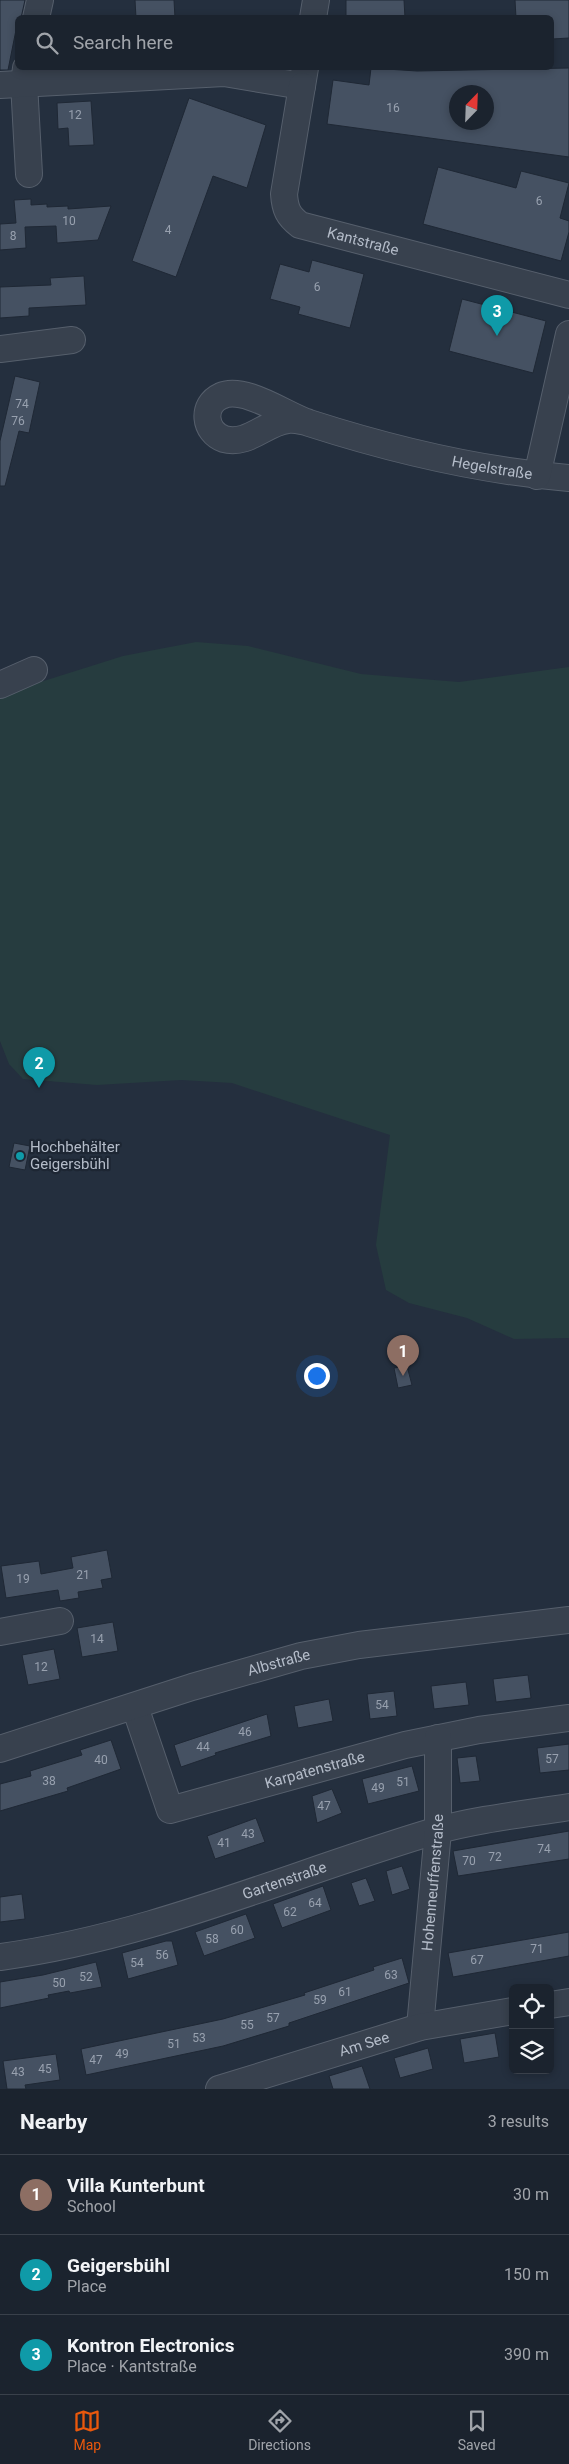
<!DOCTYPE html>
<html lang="en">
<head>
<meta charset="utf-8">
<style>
  :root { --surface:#1b232e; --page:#282f3a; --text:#f1f3f6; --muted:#a0a4aa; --line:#39404a; --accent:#ea580c }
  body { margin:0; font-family:Roboto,sans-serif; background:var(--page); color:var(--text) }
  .controls { position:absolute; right:15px; bottom:15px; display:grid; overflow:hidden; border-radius:8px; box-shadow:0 2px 8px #0003 }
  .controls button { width:45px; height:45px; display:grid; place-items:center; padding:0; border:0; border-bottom:1px solid var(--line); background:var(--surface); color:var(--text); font:25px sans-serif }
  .compass { position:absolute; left:449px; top:85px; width:45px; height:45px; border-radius:50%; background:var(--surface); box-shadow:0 2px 8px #0003; rotate:23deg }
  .you { position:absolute; left:316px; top:1375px; width:18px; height:18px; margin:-12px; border:4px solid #fff; border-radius:50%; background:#1a73e8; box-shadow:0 0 0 8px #1a73e833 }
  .badge { display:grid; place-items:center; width:32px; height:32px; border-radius:50%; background:var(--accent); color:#fff; font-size:16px; font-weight:700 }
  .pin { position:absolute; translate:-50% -41px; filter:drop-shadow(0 1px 2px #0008) }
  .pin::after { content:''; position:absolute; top:26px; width:18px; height:15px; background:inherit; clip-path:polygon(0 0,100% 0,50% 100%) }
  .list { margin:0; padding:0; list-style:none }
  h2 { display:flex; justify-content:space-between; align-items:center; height:65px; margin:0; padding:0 20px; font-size:21px }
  h2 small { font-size:16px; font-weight:400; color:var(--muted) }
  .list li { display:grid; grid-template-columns:32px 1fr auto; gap:15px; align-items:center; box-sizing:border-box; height:80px; padding:0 20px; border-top:1px solid var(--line) }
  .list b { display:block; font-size:19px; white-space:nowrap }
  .list p { margin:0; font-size:16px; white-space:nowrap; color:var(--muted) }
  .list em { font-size:16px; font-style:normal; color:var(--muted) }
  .icon { flex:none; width:28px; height:28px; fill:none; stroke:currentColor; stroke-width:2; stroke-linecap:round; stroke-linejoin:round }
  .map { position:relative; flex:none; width:569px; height:2089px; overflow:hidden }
  .search { position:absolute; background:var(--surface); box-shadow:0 2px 8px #0003; left:15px; right:15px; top:15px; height:55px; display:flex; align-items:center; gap:12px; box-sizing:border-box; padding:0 18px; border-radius:8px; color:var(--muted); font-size:19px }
  .sheet { height:305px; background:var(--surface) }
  nav { display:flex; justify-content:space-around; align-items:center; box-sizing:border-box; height:70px; border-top:1px solid var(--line); background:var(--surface); font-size:14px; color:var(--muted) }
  nav a { display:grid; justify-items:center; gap:2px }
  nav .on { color:var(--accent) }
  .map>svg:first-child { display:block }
  .green { fill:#263c3f }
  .building { fill:#455162; stroke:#1f2835; fill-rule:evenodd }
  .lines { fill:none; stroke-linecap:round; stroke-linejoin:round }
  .minor-casing { stroke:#565f6c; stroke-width:28 }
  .minor { stroke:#38414e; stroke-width:26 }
  .culture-dot { fill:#0f9aa8; stroke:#1d2633; stroke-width:2 }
  .labels { text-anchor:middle; stroke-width:4.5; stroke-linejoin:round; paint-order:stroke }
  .number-label { font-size:12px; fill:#98a1af }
  .street-label { font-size:15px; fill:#b4bcc9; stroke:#1d2633 }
  .poi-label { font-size:15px; fill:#b4bcc9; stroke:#1d2633; text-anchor:start }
</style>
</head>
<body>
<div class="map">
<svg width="569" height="2089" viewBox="0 0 569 2089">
  <rect width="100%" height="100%" fill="#242f3e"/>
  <!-- green -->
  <polygon class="green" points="196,642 248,646 361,674 459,682 569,667 569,1338 514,1339 467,1318 409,1303 386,1290 376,1245 390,1135 232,1083 181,1080 97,1085 23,1079 9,1064 0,1041 0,698 31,685 123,656"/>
  <!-- building -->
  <g class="building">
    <polygon points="0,0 25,0 21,18 18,18 18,30 16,30 8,70 0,70"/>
    <polygon points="135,0 174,0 175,18 136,18"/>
    <polygon points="346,0 404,0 405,18 346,18"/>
    <polygon points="515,0 569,0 569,38 552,39 552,18 516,18"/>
    <path d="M371,68L417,71L569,68V157L327,124L333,80L369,85ZM456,92H486V122H456Z"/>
    <polygon points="189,98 266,125 247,188 213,176 176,277 132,261"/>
    <polygon points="91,101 94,145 69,146 68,128 58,129 57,103"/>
    <polygon points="438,167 516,188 521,171 569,183 560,218 569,221 569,232 561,261 423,224"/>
    <polygon points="31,199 31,205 47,204 47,207 68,206 68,209 111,206 98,240 57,243 56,226 25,227 26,248 0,250 0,224 16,223 14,200"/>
    <polygon points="312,260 364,274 350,328 298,314 300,307 270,299 280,264 309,272"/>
    <polygon points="84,276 86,305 29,308 29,316 0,318 0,287 51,285 50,278"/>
    <polygon points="462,299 546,321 533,373 449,351"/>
    <polygon points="15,376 40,382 29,433 19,431 5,486 0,486 0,441"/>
    <polygon points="14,1143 30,1146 25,1170 9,1167"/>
    <polygon points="407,1366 412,1385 398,1388 394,1368"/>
    <polygon points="107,1550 112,1578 101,1580 103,1588 78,1592 79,1598 60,1601 58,1590 6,1598 1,1566 39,1561 41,1574 73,1568 71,1557"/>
    <polygon points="113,1622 118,1651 82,1657 77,1628"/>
    <polygon points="54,1649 60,1679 28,1685 22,1655"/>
    <polygon points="528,1675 531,1698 496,1702 493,1679"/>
    <polygon points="466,1682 469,1705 434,1709 431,1686"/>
    <polygon points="394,1691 397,1716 370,1719 367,1694"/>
    <polygon points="329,1699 333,1721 298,1728 294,1706"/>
    <polygon points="267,1714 271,1736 215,1753 216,1755 181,1767 174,1745"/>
    <polygon points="111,1740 121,1769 67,1788 68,1791 0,1811 0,1784 31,1776 30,1771 82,1755 80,1750"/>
    <polygon points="569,1744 569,1770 540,1773 537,1748"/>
    <polygon points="476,1756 480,1781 460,1783 457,1758"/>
    <polygon points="412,1766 419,1791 368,1804 362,1779"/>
    <polygon points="332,1789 342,1813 317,1823 312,1796"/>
    <polygon points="256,1818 265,1842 215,1859 207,1836"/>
    <polygon points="569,1831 569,1859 458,1876 453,1851"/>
    <polygon points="402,1866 410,1889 392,1895 386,1871"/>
    <polygon points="366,1878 375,1901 359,1906 351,1883"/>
    <polygon points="323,1886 331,1910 282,1928 273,1904"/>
    <polygon points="22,1894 25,1919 0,1922 0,1897"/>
    <polygon points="246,1914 255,1938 204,1956 195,1932"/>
    <polygon points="569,1932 569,1956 453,1977 448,1953"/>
    <polygon points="166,1941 172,1941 178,1965 128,1979 122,1953"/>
    <polygon points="402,1958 409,1983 289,2023 289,2026 223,2046 86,2075 81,2049 223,2019 305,1995 304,1993 374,1970 373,1967"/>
    <polygon points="96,1962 102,1987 70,1993 69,1991 48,1995 49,1998 0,2008 0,1982 43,1975"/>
    <polygon points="495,2033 499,2057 464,2063 460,2039"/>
    <polygon points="428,2048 433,2069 400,2078 394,2058"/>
    <polygon points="56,2054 60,2080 25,2085 26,2089 7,2089 3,2061"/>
    <polygon points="362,2066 370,2089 333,2089 329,2076"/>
  </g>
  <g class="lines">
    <defs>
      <g id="minor">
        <polyline points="36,18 40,0"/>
        <polyline points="313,18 316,0"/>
        <polyline points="26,68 24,83 29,174"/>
        <polyline points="0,85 224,73 302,86 305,68"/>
        <path id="s1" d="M302,86L284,194C285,209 288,216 300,225L569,295"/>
        <polyline points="0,349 72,340"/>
        <path id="s2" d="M307,422C301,421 294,419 288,420C266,422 248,446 224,439C204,432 201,405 221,396C244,385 287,416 309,423C393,450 482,471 569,478"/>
        <polyline points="537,476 569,334"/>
        <polyline points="0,685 34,670"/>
        <polyline points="0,1632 60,1621"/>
        <path id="s3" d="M135,1707L170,1810L405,1745L479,1730L569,1718"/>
        <path id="s4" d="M0,1749L192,1687L301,1656L359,1645L569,1620"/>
        <path id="s5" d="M0,1957C151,1937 290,1874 435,1831C478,1819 525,1814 569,1807"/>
        <polyline points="550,2005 569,2002"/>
        <path id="s6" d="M420,2027L438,1831V1738"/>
        <path id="s7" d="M219,2089L420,2027L513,2011"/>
      </g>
    </defs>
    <!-- minor casing -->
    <use href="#minor" class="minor-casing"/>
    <!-- minor -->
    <use href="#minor" class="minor"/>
  </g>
  <!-- markers -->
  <circle class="culture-dot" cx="20" cy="1156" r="5"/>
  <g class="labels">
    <!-- number labels -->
    <g class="number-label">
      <text x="393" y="112">16</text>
      <text x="75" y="119">12</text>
      <text x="539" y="205">6</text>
      <text x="69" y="225">10</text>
      <text x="168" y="234">4</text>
      <text x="13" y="240">8</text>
      <text x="317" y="291">6</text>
      <text x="22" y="408">74</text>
      <text x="18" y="425">76</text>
      <text x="83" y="1579">21</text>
      <text x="23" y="1583">19</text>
      <text x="97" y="1643">14</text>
      <text x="41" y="1671">12</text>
      <text x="382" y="1709">54</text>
      <text x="245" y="1736">46</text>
      <text x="203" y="1751">44</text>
      <text x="552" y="1763">57</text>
      <text x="101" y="1764">40</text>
      <text x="49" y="1785">38</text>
      <text x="403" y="1786">51</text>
      <text x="378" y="1792">49</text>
      <text x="324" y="1810">47</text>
      <text x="248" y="1838">43</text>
      <text x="224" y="1847">41</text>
      <text x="544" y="1853">74</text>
      <text x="495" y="1861">72</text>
      <text x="469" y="1865">70</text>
      <text x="315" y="1907">64</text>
      <text x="290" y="1916">62</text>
      <text x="237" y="1934">60</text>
      <text x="212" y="1943">58</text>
      <text x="537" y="1953">71</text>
      <text x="162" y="1959">56</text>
      <text x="477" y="1964">67</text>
      <text x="137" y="1967">54</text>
      <text x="391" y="1979">63</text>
      <text x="86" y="1981">52</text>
      <text x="59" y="1987">50</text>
      <text x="345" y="1996">61</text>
      <text x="320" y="2004">59</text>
      <text x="273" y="2022">57</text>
      <text x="247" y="2029">55</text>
      <text x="199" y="2042">53</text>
      <text x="174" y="2048">51</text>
      <text x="122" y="2058">49</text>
      <text x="96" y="2064">47</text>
      <text x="45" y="2073">45</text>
      <text x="18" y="2076">43</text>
    </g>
    <!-- street labels -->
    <g class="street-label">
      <text dy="5" stroke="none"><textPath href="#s1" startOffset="211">Kantstraße</textPath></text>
      <text dy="5" stroke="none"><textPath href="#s2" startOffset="426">Hegelstraße</textPath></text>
      <text dy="5" stroke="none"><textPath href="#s4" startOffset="292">Albstraße</textPath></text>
      <text dy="5" stroke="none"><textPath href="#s3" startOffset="259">Karpatenstraße</textPath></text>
      <text dy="5" stroke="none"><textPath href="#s5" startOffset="295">Gartenstraße</textPath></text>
      <text dy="5" stroke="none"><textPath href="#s6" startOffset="145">Hohenneuffenstraße</textPath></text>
      <text dy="5" stroke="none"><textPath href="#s7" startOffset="152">Am See</textPath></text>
    </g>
    <!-- poi labels -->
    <g class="poi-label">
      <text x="30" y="1152">Hochbehälter<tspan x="30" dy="17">Geigersbühl</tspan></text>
    </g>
  </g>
</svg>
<div class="controls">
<button><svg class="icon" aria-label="locate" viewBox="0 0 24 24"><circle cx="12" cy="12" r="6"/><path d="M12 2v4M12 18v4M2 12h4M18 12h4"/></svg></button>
<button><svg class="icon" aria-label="layers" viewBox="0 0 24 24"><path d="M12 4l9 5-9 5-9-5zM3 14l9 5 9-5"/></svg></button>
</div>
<svg class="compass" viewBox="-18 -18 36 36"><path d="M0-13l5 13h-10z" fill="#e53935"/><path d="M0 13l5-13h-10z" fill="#a0a4aa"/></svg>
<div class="you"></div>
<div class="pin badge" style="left:403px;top:1376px;background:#8d6e63">1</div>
<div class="pin badge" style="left:39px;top:1088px;background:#0f9aa8">2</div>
<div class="pin badge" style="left:497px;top:336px;background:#0f9aa8">3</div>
<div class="search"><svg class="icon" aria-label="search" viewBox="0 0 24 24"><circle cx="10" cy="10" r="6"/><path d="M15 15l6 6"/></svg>Search here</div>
</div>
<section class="sheet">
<h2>Nearby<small>3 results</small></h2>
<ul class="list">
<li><span class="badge" style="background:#8d6e63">1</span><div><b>Villa Kunterbunt</b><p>School</p></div><em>30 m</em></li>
<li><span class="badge" style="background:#0f9aa8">2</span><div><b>Geigersbühl</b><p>Place</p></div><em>150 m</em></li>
<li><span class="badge" style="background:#0f9aa8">3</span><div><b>Kontron Electronics</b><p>Place · Kantstraße</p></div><em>390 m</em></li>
</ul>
</section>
<nav>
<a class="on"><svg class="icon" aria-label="map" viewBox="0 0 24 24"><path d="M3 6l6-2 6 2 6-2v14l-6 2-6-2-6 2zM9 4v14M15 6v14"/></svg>Map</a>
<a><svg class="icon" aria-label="directions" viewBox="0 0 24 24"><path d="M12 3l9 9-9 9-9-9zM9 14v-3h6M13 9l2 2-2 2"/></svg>Directions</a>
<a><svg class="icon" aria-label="saved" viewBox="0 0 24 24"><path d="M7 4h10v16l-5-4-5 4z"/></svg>Saved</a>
</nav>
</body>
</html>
